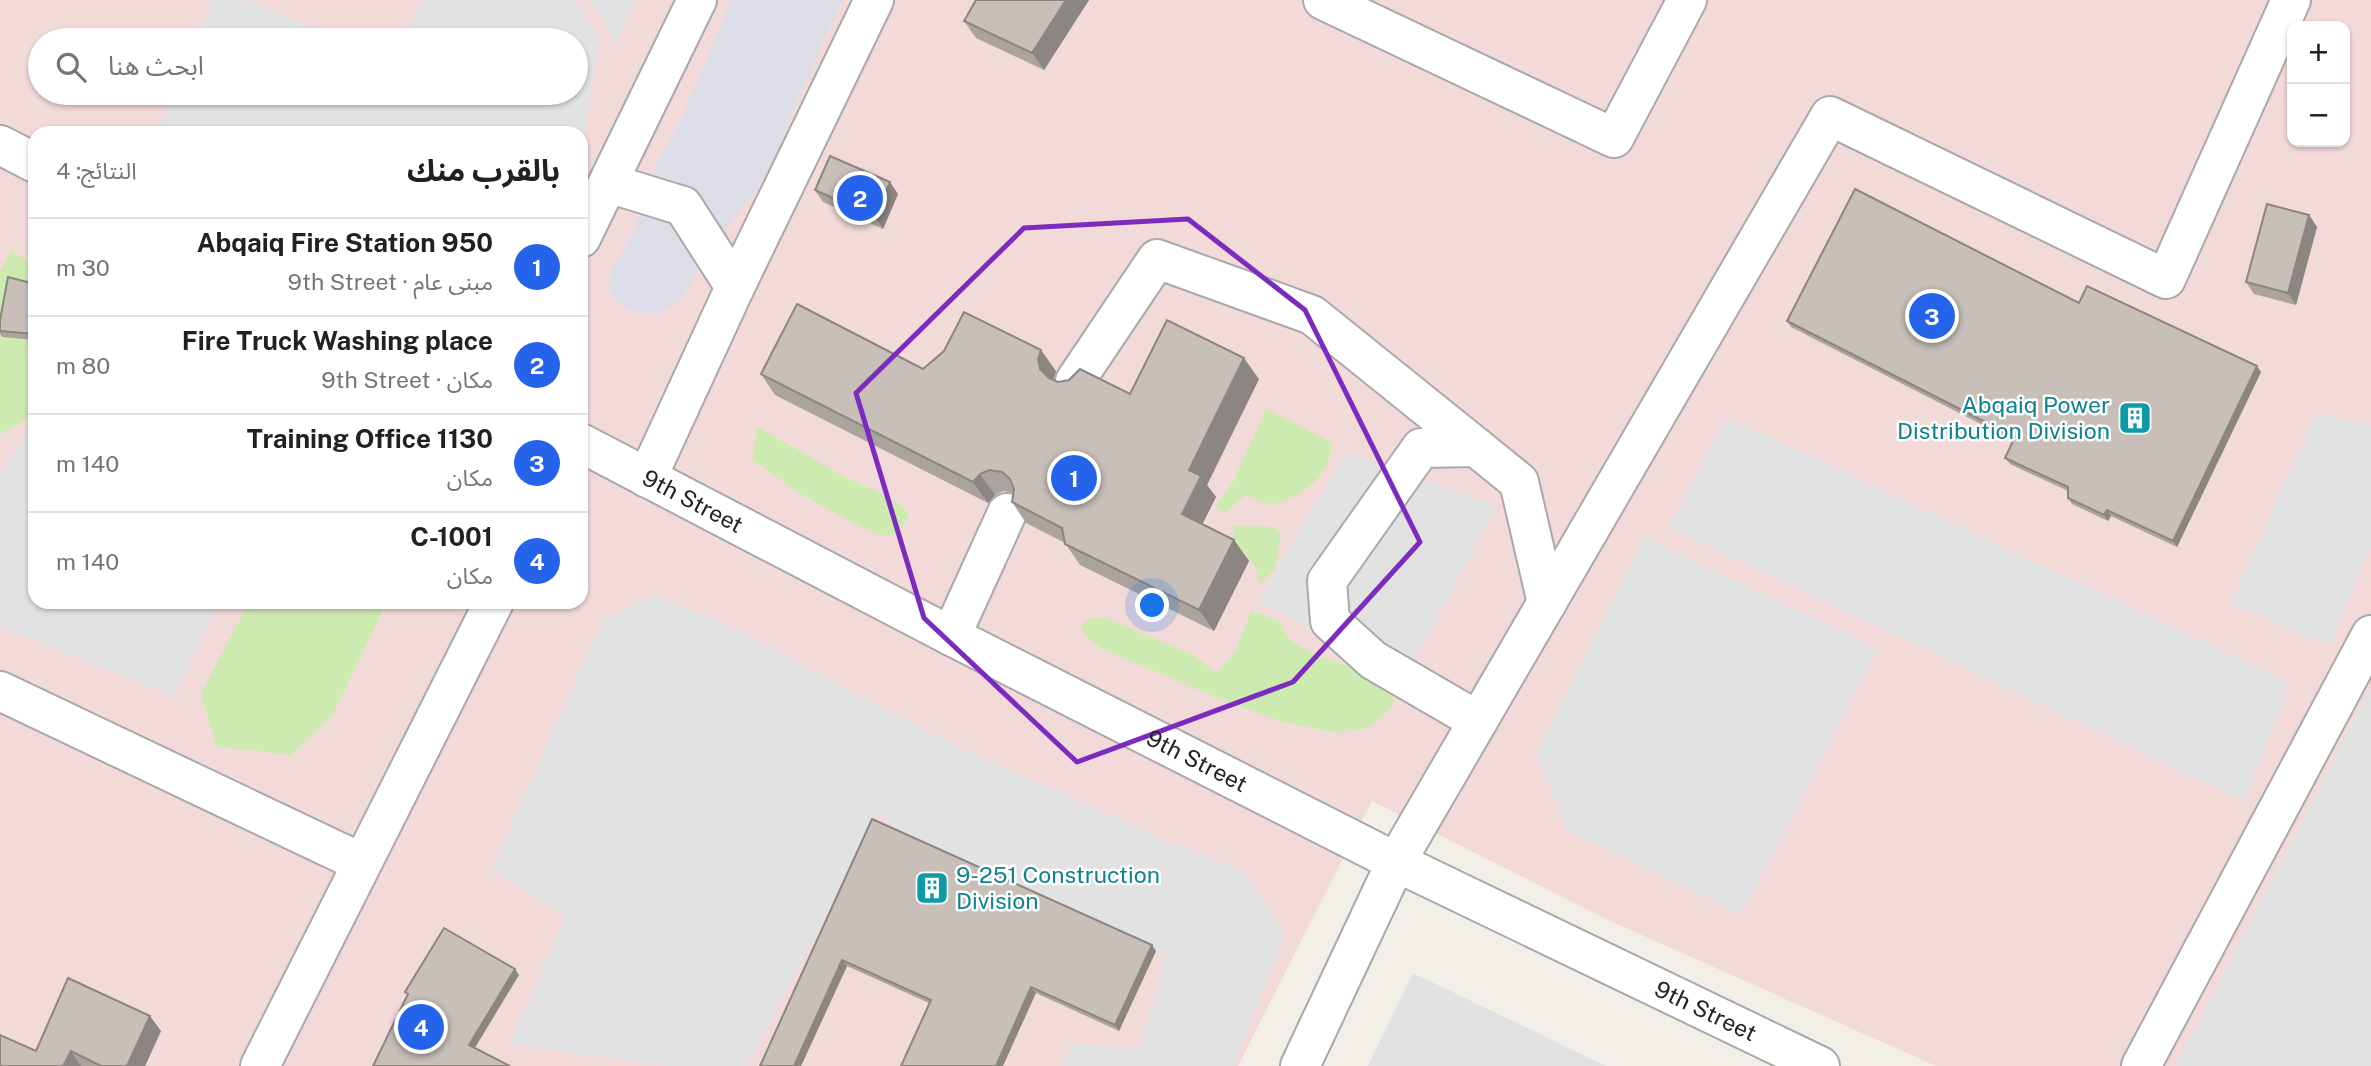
<!DOCTYPE html>
<html lang="ar">
<head>
<meta charset="utf-8">
<style>
  :root { --surface:#fff; --page:#f2f2f2; --text:#202124; --muted:#757577; --line:#e0e0e0; --accent:#2563eb }
  body { margin:0; font-family:"Public Sans","Noto Sans Arabic",sans-serif; background:var(--page); color:var(--text); direction:rtl }
  .controls { position:absolute; right:21px; top:21px; display:grid; overflow:hidden; border-radius:14px; box-shadow:0 2px 5px #0004 }
  .controls button { width:63px; height:63px; display:grid; place-items:center; padding:0; border:0; border-bottom:2px solid var(--line); background:var(--surface); color:var(--text); font:35px sans-serif }
  .you { position:absolute; left:1153px; top:606px; width:24px; height:24px; margin:-18px; border:5px solid #fff; border-radius:50%; background:#1a73e8; box-shadow:0 0 0 10px #1a73e833 }
  .badge { display:grid; place-items:center; width:46px; height:46px; border-radius:50%; background:var(--accent); color:#fff; font-size:23px; font-weight:700 }
  .pin { position:absolute; translate:-50% -50%; border:4px solid #fff; box-shadow:0 2px 7px #0006 }
  .list { margin:0; padding:0; list-style:none }
  h2 { display:flex; justify-content:space-between; align-items:center; height:91px; margin:0; padding:0 28px; font-size:30px }
  h2 small { font-size:23px; font-weight:400; color:var(--muted) }
  .list li { display:grid; grid-template-columns:46px 1fr auto; gap:21px; align-items:center; box-sizing:border-box; height:98px; padding:0 28px; border-top:2px solid var(--line) }
  .list b { display:block; font-size:26px; white-space:nowrap }
  .list p { margin:0; font-size:23px; white-space:nowrap; color:var(--muted) }
  .list em { font-size:23px; font-style:normal; color:var(--muted) }
  .icon { flex:none; width:38px; height:38px; fill:none; stroke:currentColor; stroke-width:2; stroke-linecap:round; stroke-linejoin:round }
  .map { position:relative; flex:none; width:2371px; height:1066px; overflow:hidden; direction:ltr }
  .search { position:absolute; background:var(--surface); box-shadow:0 2px 5px #0004; left:28px; top:28px; width:560px; height:77px; display:flex; align-items:center; gap:18px; box-sizing:border-box; padding:0 24px; border-radius:38px; color:var(--muted); font-size:26px }
  .panel { position:absolute; background:var(--surface); box-shadow:0 2px 5px #0004; left:28px; top:126px; width:560px; height:483px; border-radius:21px; direction:rtl }
  .map>svg:first-child { display:block }
  .commercial { fill:#f2dad9; fill-rule:evenodd }
  .grass { fill:#cdebb0 }
  .parking { fill:#e2e2e2 }
  .plaza { fill:#dddde8 }
  .lines { fill:none; stroke-linecap:round; stroke-linejoin:round }
  .minor-casing { stroke:#a9a9a9; stroke-width:42 }
  .minor { stroke:#fff; stroke-width:38 }
  .wall { fill:#aba49e }
  .shaded-wall { fill:#8b8681 }
  .building { fill:#c7bfb8; stroke:#8b8681; stroke-width:2 }
  .marked { fill:none; stroke:#7b2cbf; stroke-width:5; stroke-linejoin:round }
  .labels { text-anchor:middle; stroke-width:5; stroke-linejoin:round; paint-order:stroke }
  .culture-label { font-size:23px; fill:#0d838f; stroke:#fff; text-anchor:end }
  .street-label { font-size:23px; fill:#222; stroke:#fff }
</style>
</head>
<body>
<div class="map">
<svg width="2371" height="1066" viewBox="0 0 2371 1066">
  <rect width="100%" height="100%" fill="#f2efe9"/>
  <!-- commercial -->
  <path class="commercial" d="M0,0H2371V1066H1936L1610,921L1372,801L1238,1066H0ZM2292,26H2345V142H2292ZM40,40H576V93H40ZM35,133H581V602H35Z"/>
  <!-- grass -->
  <g class="grass">
    <polygon points="11,251 35,264 35,335 32,339 35,341 35,413 0,435 0,271"/>
    <path d="M1266,409L1333,443C1327,479 1305,495 1271,505L1246,495L1224,514L1216,505L1233,482Z"/>
    <path d="M758,427L838,473L896,501L909,514L898,535L883,536L873,532C830,511 788,490 752,458Z"/>
    <polygon points="1239,526 1272,527 1281,532 1276,568 1261,583 1257,579 1256,567 1233,543 1233,527"/>
    <polygon points="249,602 387,602 333,715 291,755 216,747 201,693"/>
    <path d="M1251,611L1280,621C1283,628 1286,636 1291,640C1320,666 1378,662 1394,701L1392,707L1368,728L1338,733L1282,722L1208,694L1102,649L1085,636L1081,629L1088,618L1108,619L1190,653L1217,673L1236,651Z"/>
  </g>
  <!-- parking -->
  <g class="parking">
    <polygon points="212,0 246,0 343,40 195,40"/>
    <polygon points="421,0 576,0 600,40 585,134 581,143 581,133 156,133 173,93 576,93 576,40 404,40"/>
    <polygon points="591,0 636,0 616,43"/>
    <polygon points="2316,414 2371,426 2371,547 2329,646 2230,604"/>
    <polygon points="1727,417 2291,683 2244,801 1668,527"/>
    <polygon points="35,418 35,602 219,602 175,697 0,626 0,474"/>
    <polygon points="1346,452 1496,506 1412,667 1373,660 1257,601"/>
    <polygon points="1644,536 1878,649 1742,914 1567,831 1536,752"/>
    <polygon points="653,595 729,626 952,744 1166,840 1242,870 1285,935 1233,1066 1061,1066 1073,1043 1138,1050 1166,957 1090,918 922,844 875,812 851,865 748,1066 666,1066 510,1044 565,915 491,869 603,619"/>
    <polygon points="2371,688 2371,1066 2175,1066"/>
    <polygon points="1413,973 1606,1066 1368,1066"/>
  </g>
  <!-- plaza -->
  <g class="plaza">
    <polygon points="731,0 844,0 824,40 768,169 751,198 721,234 650,178 684,113"/>
    <polygon points="641,204 657,204 701,257 693,281 688,289 674,304 656,314 638,313 619,305 608,288 611,272 636,226"/>
  </g>
  <g class="lines">
    <defs>
      <g id="minor">
        <polyline points="1323,0 1614,138 1687,0"/>
        <polyline points="0,145 35,163"/>
        <polyline points="608,183 683,206 735,287"/>
        <polyline points="581,238 697,0"/>
        <polyline points="1075,381 1157,259 1312,315 1476,447"/>
        <path id="s1" d="M581,443L951,636L1396,862L1820,1066"/>
        <polyline points="647,478 735,287 874,0"/>
        <polyline points="951,636 1007,513"/>
        <polyline points="0,691 362,863"/>
        <polyline points="1478,721 1373,660 1330,621 1327,581 1421,448 1476,447 1519,482 1547,603"/>
        <polyline points="260,1066 494,602"/>
        <polyline points="1300,1066 1396,862 1830,116 2166,279 2291,0"/>
        <polyline points="2141,1066 2371,635"/>
      </g>
    </defs>
    <!-- minor casing -->
    <use href="#minor" class="minor-casing"/>
    <!-- minor -->
    <use href="#minor" class="minor"/>
  </g>
  <!-- wall -->
  <g class="wall">
    <polygon points="976,0 1089,0 1044,70 976,38 964,21"/>
    <polygon points="815,190 898,194 883,229 823,202"/>
    <polygon points="2309,215 2317,227 2296,305 2254,294 2246,282"/>
    <polygon points="35,284 35,340 2,337 0,334 0,320"/>
    <polygon points="2079,303 2261,372 2177,547 2111,516 2108,521 2072,504 2068,498 2068,491 2010,464 2005,458 2014,441 1791,327 1787,321"/>
    <polygon points="923,369 1056,371 1053,380 1058,382 1130,394 1259,379 1207,485 1216,497 1202,524 1234,540 1249,561 1214,631 1080,565 1065,543 1026,523 1012,502 1013,493 1004,491 995,495 988,503 775,395 761,374"/>
    <polygon points="872,819 1156,951 1119,1031 1036,993 929,1003 847,966 801,1066"/>
    <polygon points="161,1031 145,1066 0,1066 36,1051"/>
  </g>
  <!-- shaded-wall -->
  <g class="shaded-wall">
    <polygon points="1066,0 1089,0 1044,70 1032,53"/>
    <polygon points="890,182 898,194 883,229 875,217"/>
    <polygon points="2309,215 2317,227 2296,305 2288,293"/>
    <polygon points="1041,350 1056,371 1053,380 1055,390 1040,369 1038,359"/>
    <polygon points="1244,358 1259,379 1207,485 1216,497 1197,535 1182,514 1189,470"/>
    <polygon points="2257,366 2261,372 2177,547 2173,541"/>
    <polygon points="980,474 995,495 988,503 973,482"/>
    <polygon points="2107,510 2111,516 2108,521 2104,515"/>
    <polygon points="1234,540 1249,561 1214,631 1199,610"/>
    <polygon points="1152,945 1156,951 1119,1031 1115,1025"/>
    <polygon points="842,960 847,966 801,1066 794,1066"/>
    <polygon points="515,969 519,975 473,1051 469,1045"/>
    <polygon points="1031,987 1036,993 1003,1066 996,1066"/>
    <polygon points="150,1016 161,1031 145,1066 127,1066"/>
    <polygon points="71,1051 81,1066 63,1066"/>
  </g>
  <!-- building -->
  <g class="building">
    <polygon points="976,0 1066,0 1032,53 964,21"/>
    <polygon points="830,156 890,182 875,217 815,190"/>
    <polygon points="1855,189 2079,303 2087,286 2257,366 2173,541 2107,510 2104,515 2068,498 2068,487 2005,458 2015,437 1787,321"/>
    <polygon points="2267,204 2309,215 2288,293 2246,282"/>
    <polygon points="8,277 35,284 35,334 0,331 0,320"/>
    <polygon points="797,304 923,369 944,351 964,312 1041,350 1038,359 1040,369 1049,378 1058,382 1069,380 1080,369 1130,394 1167,320 1244,358 1189,470 1201,476 1182,514 1234,540 1199,610 1065,544 1062,528 1012,502 1014,489 1010,479 1002,472 989,470 980,474 973,482 761,374"/>
    <polygon points="872,819 1152,945 1115,1025 1031,987 996,1066 901,1066 931,1000 842,960 794,1066 760,1066"/>
    <polygon points="444,928 515,969 469,1045 510,1066 373,1066 408,994 405,992"/>
    <polygon points="68,978 150,1016 127,1066 101,1066 71,1051 63,1066 0,1066 0,1035 36,1051"/>
  </g>
  <!-- marked area -->
  <path class="marked" d="M1188,219L1305,310L1420,542L1293,682L1077,762L924,618L856,393L1024,228Z"/>
  <!-- icons -->
  <defs>
    <symbol id="building-square" viewBox="-11 -11 22 22"><rect x="-9" y="-9" width="18" height="18" rx="4" fill="#0f9aa8" stroke="#fff"/><path d="M-4-6H4V6H1V3H-1V6H-4ZM-2.5-4.3h1.7v1.8h-1.7ZM.8-4.3h1.7v1.8H.8ZM-2.5-1h1.7V.8h-1.7ZM.8-1h1.7V.8H.8Z" fill="#fff"/></symbol>
  </defs>
  <g fill-rule="evenodd">
    <use href="#building-square" x="2116" y="399" width="38" height="38"/>
    <use href="#building-square" x="913" y="869" width="38" height="38"/>
  </g>
  <g class="labels">
    <!-- culture labels -->
    <g class="culture-label">
      <text x="2110" y="413">Abqaiq Power<tspan x="2110" dy="26">Distribution Division</tspan></text>
      <text x="956" y="883" text-anchor="start">9-251 Construction<tspan x="956" dy="26">Division</tspan></text>
    </g>
    <!-- street labels -->
    <g class="street-label">
      <text dy="8" stroke="none"><textPath href="#s1" startOffset="126">9th Street</textPath></text>
      <text dy="8" stroke="none"><textPath href="#s1" startOffset="693">9th Street</textPath></text>
      <text dy="8" stroke="none"><textPath href="#s1" startOffset="1260">9th Street</textPath></text>
    </g>
  </g>
</svg>
<div class="controls">
<button>+</button>
<button>−</button>
</div>
<div class="you"></div>
<div class="pin badge" style="left:1074px;top:478px">1</div>
<div class="pin badge" style="left:860px;top:198px">2</div>
<div class="pin badge" style="left:1932px;top:316px">3</div>
<div class="pin badge" style="left:421px;top:1027px">4</div>
<div class="search"><svg class="icon" aria-label="search" viewBox="0 0 24 24"><circle cx="10" cy="10" r="6"/><path d="M15 15l6 6"/></svg>ابحث هنا</div>
<section class="panel">
<h2>بالقرب منك<small>النتائج: 4</small></h2>
<ul class="list">
<li><span class="badge">1</span><div><b>950 Abqaiq Fire Station</b><p>مبنى عام · 9th Street</p></div><em>30 m</em></li>
<li><span class="badge">2</span><div><b>Fire Truck Washing place</b><p>مكان · 9th Street</p></div><em>80 m</em></li>
<li><span class="badge">3</span><div><b>1130 Training Office</b><p>مكان</p></div><em>140 m</em></li>
<li><span class="badge">4</span><div><b>C-1001</b><p>مكان</p></div><em>140 m</em></li>
</ul>
</section>
</div>
</body>
</html>
